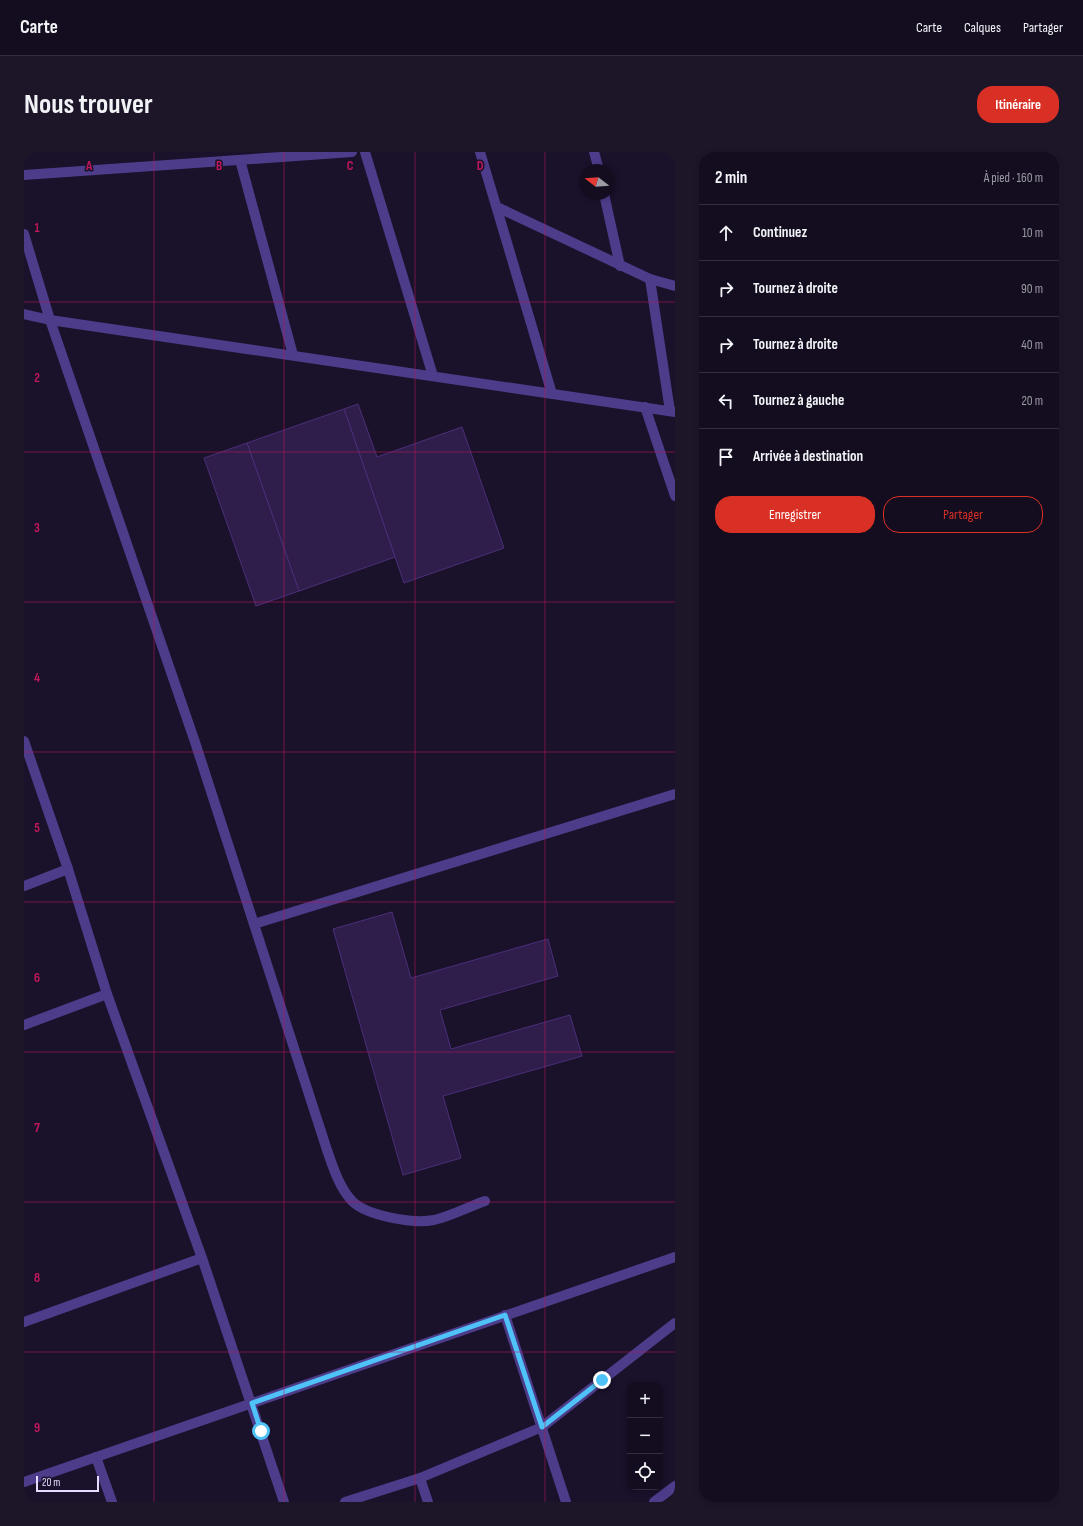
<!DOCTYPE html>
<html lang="fr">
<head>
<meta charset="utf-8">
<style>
  :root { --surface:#140d20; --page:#1d1629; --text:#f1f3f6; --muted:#9d9ca5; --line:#332d3e; --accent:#d93025 }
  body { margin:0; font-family:"Sofia Sans Condensed",sans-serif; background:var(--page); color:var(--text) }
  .controls { position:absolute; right:12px; bottom:12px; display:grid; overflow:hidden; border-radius:8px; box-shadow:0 2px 6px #0003 }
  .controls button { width:36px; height:36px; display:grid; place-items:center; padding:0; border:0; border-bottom:1px solid var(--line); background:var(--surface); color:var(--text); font:20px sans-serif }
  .compass { position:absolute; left:555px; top:12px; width:36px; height:36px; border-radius:50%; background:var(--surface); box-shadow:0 2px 6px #0003; rotate:287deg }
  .scale { position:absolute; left:12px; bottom:10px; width:63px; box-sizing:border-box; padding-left:4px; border:2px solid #e5dbff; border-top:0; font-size:11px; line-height:14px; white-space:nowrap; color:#e5dbff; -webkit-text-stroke:3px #1a112b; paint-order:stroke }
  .stop { position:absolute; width:12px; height:12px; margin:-9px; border:3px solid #4fc3f7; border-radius:50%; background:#fff }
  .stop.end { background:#4fc3f7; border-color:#fff; box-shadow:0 1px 4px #0008 }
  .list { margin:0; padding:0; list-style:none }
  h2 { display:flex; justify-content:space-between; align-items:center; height:52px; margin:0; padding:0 16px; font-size:17px }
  h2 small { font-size:13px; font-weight:400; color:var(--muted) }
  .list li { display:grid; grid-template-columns:26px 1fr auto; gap:12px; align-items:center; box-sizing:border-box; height:56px; padding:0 16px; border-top:1px solid var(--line) }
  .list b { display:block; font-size:15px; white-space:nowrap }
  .list em { font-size:13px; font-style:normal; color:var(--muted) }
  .actions { display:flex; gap:8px; padding:12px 16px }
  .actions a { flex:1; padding:9px 0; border:1px solid var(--accent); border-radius:16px; text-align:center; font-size:14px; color:var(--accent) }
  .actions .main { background:var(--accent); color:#fff }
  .icon { flex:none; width:22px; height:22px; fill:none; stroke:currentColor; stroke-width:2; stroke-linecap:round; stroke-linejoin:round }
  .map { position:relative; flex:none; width:651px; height:1350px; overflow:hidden; border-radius:16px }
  header { display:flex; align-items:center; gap:24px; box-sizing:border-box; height:56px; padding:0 20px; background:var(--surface); border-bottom:1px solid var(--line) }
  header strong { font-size:19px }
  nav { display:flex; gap:22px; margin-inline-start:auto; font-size:14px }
  .intro { display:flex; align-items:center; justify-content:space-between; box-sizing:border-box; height:96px; padding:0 24px }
  h1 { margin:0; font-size:28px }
  .button { padding:10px 18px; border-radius:16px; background:var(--accent); color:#fff; font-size:14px; font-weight:700 }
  main { display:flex; gap:24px; padding:0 24px }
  aside { flex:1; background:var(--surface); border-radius:16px; box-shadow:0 2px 6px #0003 }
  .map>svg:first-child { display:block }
  .building { fill:#2f1d4c; stroke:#4b2f78 }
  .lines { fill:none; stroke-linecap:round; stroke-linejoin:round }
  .minor { stroke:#4d3c8a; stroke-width:10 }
  .route { stroke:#4fc3f7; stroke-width:5 }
  .grid { fill:none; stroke:#c2185b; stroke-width:1; stroke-opacity:0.55 }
  .grid-label { font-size:13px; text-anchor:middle; font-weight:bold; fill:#c2185b; stroke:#1a112b; stroke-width:3; stroke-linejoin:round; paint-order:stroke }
</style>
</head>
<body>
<header>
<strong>Carte</strong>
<nav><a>Carte</a><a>Calques</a><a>Partager</a></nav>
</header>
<div class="intro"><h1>Nous trouver</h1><a class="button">Itinéraire</a></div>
<main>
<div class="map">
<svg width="651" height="1350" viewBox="0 0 651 1350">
  <rect width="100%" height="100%" fill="#1a112b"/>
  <!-- building -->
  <g class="building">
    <polygon points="334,252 353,305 438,275 480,396 380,431 320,257"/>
    <polygon points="320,257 371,405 275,439 223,291"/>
    <polygon points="223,291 275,439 232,454 180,306"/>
    <polygon points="368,760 387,826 524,787 534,824 416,858 427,897 546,863 558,904 419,944 437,1006 379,1023 309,777"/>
  </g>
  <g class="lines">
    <!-- minor -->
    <g class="minor">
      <polyline points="341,0 409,224"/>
      <polyline points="456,0 528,242"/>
      <polyline points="570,0 575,18"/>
      <polyline points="216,8 269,203"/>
      <polyline points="0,23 328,0"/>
      <polyline points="580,42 596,114"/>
      <polyline points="473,55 626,127 651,134"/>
      <path d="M0,82L26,168L171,590L303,998C309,1015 315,1035 328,1049C343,1064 389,1072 410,1068C427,1064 444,1055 461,1049"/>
      <polyline points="626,127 646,259"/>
      <polyline points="0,162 26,168 651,260"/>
      <polyline points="621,255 651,344"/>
      <polyline points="0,589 44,717 83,842 178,1106 260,1350"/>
      <polyline points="0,734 44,717"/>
      <polyline points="230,772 651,642"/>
      <polyline points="0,873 83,842"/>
      <polyline points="481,1163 542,1350"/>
      <polyline points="0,1170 178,1106"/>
      <polyline points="72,1305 88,1350"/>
      <polyline points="396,1326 404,1350"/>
      <polyline points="0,1330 651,1105"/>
      <polyline points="321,1350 396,1326 518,1275 651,1171"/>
      <polyline points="630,1350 651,1334"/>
    </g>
  </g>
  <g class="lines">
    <!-- route -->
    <polyline class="route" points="237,1279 228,1251 481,1163 518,1275 578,1228"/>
  </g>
  <!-- grid -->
  <path class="grid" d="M130,0V1350M260,0V1350M391,0V1350M521,0V1350M0,150H651M0,300H651M0,450H651M0,600H651M0,750H651M0,900H651M0,1050H651M0,1200H651"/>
  <g class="grid-label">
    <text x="65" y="18">A</text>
    <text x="195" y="18">B</text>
    <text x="326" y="18">C</text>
    <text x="456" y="18">D</text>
    <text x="13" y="80">1</text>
    <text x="13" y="230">2</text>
    <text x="13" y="380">3</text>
    <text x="13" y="530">4</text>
    <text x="13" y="680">5</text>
    <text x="13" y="830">6</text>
    <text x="13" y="980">7</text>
    <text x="13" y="1130">8</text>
    <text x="13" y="1280">9</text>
  </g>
</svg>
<div class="controls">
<button>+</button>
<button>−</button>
<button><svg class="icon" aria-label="locate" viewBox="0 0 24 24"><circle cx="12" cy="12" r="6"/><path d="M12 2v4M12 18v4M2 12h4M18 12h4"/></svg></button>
</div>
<svg class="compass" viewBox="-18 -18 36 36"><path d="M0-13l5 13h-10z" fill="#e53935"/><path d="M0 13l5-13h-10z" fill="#9d9ca5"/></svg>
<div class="scale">20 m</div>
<div class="stop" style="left:237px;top:1279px"></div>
<div class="stop end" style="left:578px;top:1228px"></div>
</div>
<aside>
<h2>2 min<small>À pied · 160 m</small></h2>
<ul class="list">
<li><svg class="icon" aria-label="ahead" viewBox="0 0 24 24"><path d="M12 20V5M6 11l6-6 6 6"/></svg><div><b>Continuez</b></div><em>10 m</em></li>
<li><svg class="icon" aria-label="right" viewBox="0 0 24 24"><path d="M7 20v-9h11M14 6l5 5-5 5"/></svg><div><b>Tournez à droite</b></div><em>90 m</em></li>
<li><svg class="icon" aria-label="right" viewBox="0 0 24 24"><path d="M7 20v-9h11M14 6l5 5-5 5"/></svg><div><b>Tournez à droite</b></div><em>40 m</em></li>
<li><svg class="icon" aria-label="left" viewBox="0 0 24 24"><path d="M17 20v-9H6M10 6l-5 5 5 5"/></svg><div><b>Tournez à gauche</b></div><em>20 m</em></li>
<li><svg class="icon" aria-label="arrive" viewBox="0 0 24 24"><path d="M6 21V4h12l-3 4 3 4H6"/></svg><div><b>Arrivée à destination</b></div></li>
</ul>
<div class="actions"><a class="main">Enregistrer</a><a>Partager</a></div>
</aside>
</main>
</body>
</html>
